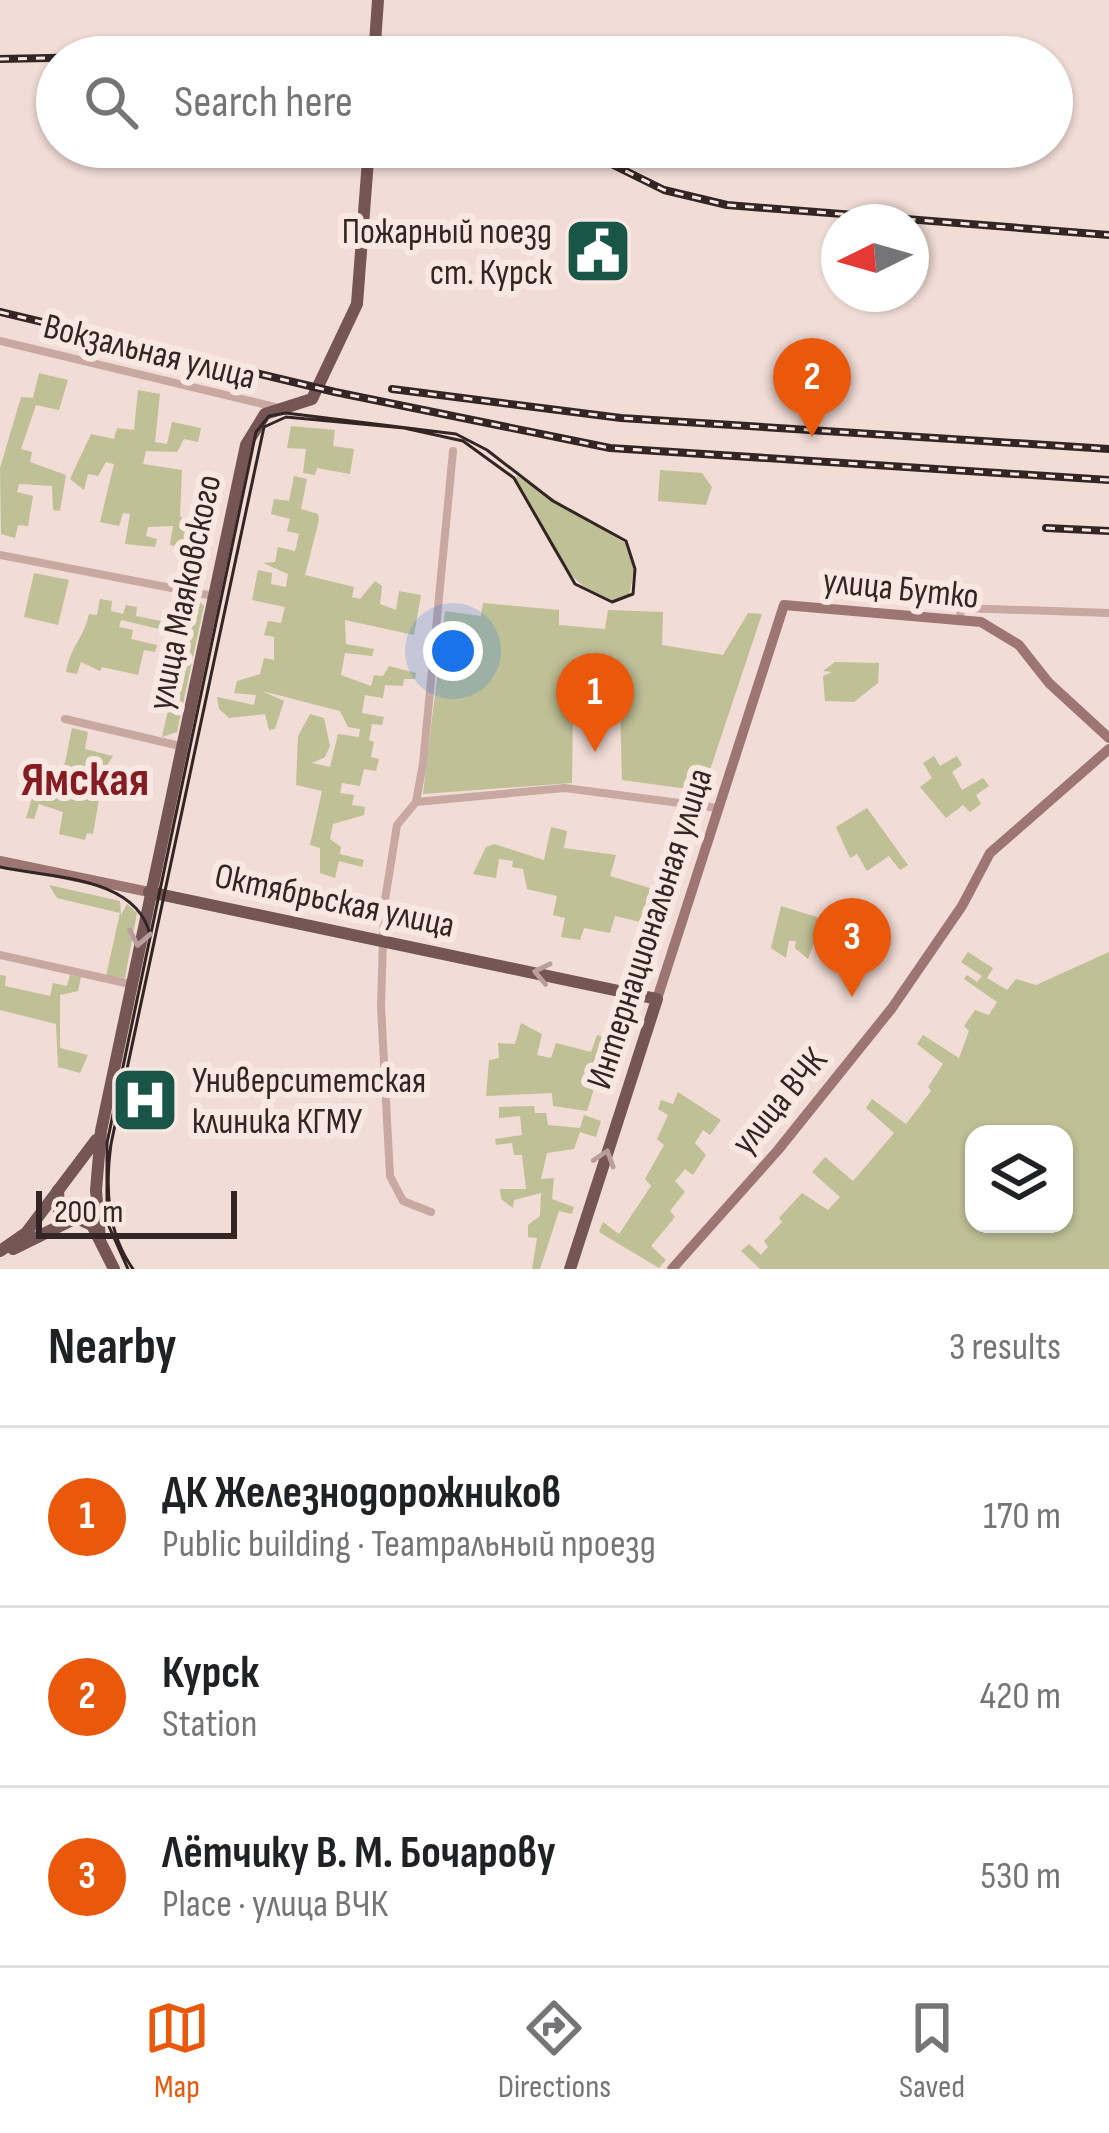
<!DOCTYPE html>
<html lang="en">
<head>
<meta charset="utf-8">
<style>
  :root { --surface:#fff; --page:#f6f6f6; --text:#202124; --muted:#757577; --line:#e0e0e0; --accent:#ea580c }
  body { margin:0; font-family:"Sofia Sans Condensed",sans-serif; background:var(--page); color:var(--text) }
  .controls { position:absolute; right:36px; bottom:36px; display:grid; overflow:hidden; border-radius:24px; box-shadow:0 3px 9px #0004 }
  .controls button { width:108px; height:108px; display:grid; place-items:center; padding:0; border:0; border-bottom:3px solid var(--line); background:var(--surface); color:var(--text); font:60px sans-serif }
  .compass { position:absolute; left:821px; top:204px; width:108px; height:108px; border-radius:50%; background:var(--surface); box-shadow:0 3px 9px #0004; rotate:265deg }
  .scale { position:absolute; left:36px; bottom:30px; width:201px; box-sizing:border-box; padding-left:12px; border:6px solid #342525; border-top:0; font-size:33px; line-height:42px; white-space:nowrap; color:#342525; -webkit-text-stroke:9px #f9e8e2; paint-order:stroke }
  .you { position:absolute; left:453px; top:651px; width:42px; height:42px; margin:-30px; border:9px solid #fff; border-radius:50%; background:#1a73e8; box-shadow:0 0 0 18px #1a73e833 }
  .badge { display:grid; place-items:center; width:78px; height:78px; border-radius:50%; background:var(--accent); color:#fff; font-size:39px; font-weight:700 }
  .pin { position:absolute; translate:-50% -99px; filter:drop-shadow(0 3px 6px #0008) }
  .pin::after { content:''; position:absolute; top:63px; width:42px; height:36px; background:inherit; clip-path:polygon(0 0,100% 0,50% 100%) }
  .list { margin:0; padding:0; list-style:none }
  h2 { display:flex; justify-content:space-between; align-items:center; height:156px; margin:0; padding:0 48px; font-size:51px }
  h2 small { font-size:39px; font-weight:400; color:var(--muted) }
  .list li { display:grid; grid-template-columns:78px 1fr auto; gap:36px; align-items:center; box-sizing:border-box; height:180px; padding:0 48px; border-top:3px solid var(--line) }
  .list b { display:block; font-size:45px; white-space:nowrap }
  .list p { margin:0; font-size:39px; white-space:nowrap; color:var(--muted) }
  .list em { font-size:39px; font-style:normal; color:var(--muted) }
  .icon { flex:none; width:66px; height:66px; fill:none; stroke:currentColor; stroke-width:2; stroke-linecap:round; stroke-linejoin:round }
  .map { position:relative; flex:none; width:1109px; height:1269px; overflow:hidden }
  .search { position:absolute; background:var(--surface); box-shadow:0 3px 9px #0004; left:36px; right:36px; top:36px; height:132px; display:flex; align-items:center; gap:30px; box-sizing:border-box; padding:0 42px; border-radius:66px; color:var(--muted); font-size:45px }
  .sheet { height:696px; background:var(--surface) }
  nav { display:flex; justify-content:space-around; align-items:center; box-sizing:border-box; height:168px; border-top:3px solid var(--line); background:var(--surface); font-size:33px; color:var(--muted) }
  nav a { display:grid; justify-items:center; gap:6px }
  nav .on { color:var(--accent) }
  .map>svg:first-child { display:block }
  .green { fill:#bfc096; fill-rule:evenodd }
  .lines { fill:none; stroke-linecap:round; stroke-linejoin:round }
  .stream { stroke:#74af9f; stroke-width:3 }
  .minor { stroke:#c9a8a2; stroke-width:8 }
  .secondary { stroke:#9d7674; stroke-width:10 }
  .primary { stroke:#765655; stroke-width:12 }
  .tram { stroke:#342525; stroke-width:3 }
  .rail-casing { stroke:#342525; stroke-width:8 }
  .rail { stroke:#f9e8e2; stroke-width:3; stroke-dasharray:9; stroke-linecap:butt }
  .oneway { stroke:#b89f9c }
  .labels { text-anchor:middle; stroke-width:12; stroke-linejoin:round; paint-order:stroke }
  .poi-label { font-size:36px; fill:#342525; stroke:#f9e8e2; text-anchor:end }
  .street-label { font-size:36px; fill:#342525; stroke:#f9e8e2 }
  .district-label { font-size:48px; font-weight:bold; fill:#851c23; stroke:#f9e8e2 }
</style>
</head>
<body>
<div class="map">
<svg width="1109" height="1269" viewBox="0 0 1109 1269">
  <rect width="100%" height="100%" fill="#f1dcd6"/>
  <!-- green -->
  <g class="green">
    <polygon points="39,373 68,380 59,410 36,405 21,449 32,452 30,462 66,475 60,511 53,510 52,486 19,484 17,492 33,496 28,526 18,525 15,538 1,534 0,468 21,397 33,398"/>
    <polygon points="138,390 160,394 155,442 167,444 172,422 201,428 198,442 184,439 177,452 146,451 143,464 182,470 180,516 198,530 193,550 170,545 173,526 148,527 146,536 157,539 155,547 125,544 130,514 123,513 119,526 100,522 114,464 106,462 98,476 88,474 84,490 70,479 91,434 114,439 117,428 134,430"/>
    <polygon points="291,426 335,430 333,446 354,449 350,474 317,468 315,475 303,473 306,449 287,448"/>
    <polygon points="660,470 702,473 712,487 706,505 658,501"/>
    <polygon points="294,476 307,479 301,509 318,514 319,520 305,575 354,587 352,597 360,599 375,581 382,586 380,604 396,610 399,591 421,595 414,635 345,620 346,644 374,649 372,656 345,653 341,675 371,686 374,675 383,676 389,666 416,673 415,679 404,679 403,686 385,685 383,698 365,695 362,713 384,717 382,725 372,724 369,740 374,742 371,757 379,759 376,771 364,769 360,786 342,783 340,793 354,795 352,805 365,807 364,815 333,824 330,839 341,847 340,854 364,860 362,867 339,861 335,878 320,873 320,848 310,845 322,791 296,785 298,736 310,714 324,718 330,746 325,757 312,763 330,767 338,734 359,737 360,729 348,727 340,711 262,691 284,701 275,729 269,730 265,714 229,718 219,709 217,697 254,705 256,695 234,693 237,681 260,674 264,658 274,660 274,637 264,635 268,621 281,623 285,607 252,600 258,570 272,573 271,584 286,587 288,574 263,563 275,562 278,547 295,551 299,534 287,531 290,519 271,514 274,499 289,501"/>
    <path d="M517,476L625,543L634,570L629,596L614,601C556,585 548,528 515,483Z"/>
    <polygon points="34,573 69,580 58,625 24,617"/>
    <polygon points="194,596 204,606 177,732 162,737"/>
    <path d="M100,599L112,601L111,611L123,614L126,605L137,607L136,616L161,621L159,629L121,620L119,627L133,630L131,639L157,645L155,652L144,650L138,675L102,667L100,671L81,662L77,674L66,672C71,645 83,640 89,614L97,615Z"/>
    <polygon points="483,603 559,610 559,625 605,629 608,610 663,612 662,645 723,655 748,613 762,614 703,791 622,780 620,710 573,710 572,783 423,794 445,611 481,616"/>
    <polygon points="835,662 879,663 878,683 854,702 825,701 823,676 832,672 823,671"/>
    <polygon points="72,728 88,732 85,749 113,756 104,770 93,834 87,833 85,840 59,834 63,812 39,804 34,819 26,818 38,778 61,782"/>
    <polygon points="934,756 940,766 957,756 962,765 952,772 962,790 983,778 989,786 976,795 981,804 970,812 963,805 946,818 920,787 932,778 923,763"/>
    <polygon points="867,808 908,865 900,870 889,856 867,871 857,854 850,858 836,827"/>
    <polygon points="551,827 567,831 564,848 616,855 610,876 650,888 641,922 615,916 610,933 584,928 580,940 561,937 565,918 553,915 557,896 527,889 523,869 512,867 513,861 499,859 496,878 473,874 486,847 494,844 544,860"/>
    <polygon points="49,885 120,901 121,915 127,904 137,913 125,978 106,976 120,913 57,898"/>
    <polygon points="781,906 823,919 808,959 795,948 796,941 789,941 786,958 771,948"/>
    <path d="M968,952L993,968L987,978L1007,990L1016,979L1036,985L1109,952V1269H760L741,1251L749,1244L761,1255L768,1247L764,1241L782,1222L779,1218L802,1193L828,1210L840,1197L812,1172L825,1157L853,1181L894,1133L866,1108L872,1099L906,1124L931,1091L928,1087L943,1064L917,1044L923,1035L959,1058L969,1031L964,1026L975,1010L989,1015L997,1002L964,979L967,975L977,982L982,976L961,962ZM974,1134H1064V1224H974Z"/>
    <polygon points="0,975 6,976 5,986 50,996 53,983 67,986 70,975 81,977 78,991 60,995 60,1048 88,1055 80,1073 58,1067 56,1024 0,1010"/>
    <polygon points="521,1023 542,1034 537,1055 551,1058 556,1043 591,1052 597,1035 627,1044 620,1064 603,1060 587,1111 553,1106 552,1093 486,1096 489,1060 499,1058 498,1043 515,1044"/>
    <polygon points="678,1092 721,1120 710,1135 703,1130 695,1143 706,1155 693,1175 685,1169 675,1181 685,1192 670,1211 675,1217 651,1246 666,1260 659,1268 599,1232 603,1222 619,1234 651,1186 645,1179 664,1145 657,1139 668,1115 658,1109 661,1100 673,1104"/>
    <polygon points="534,1106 535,1113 546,1113 548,1125 580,1128 584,1115 601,1121 596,1137 580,1132 574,1149 547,1153 541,1179 554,1178 552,1199 574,1207 572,1214 559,1211 540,1269 532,1269 537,1238 528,1237 528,1225 540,1216 541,1193 514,1200 513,1208 501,1199 500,1189 526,1189 522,1155 514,1155 512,1143 496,1145 495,1139 522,1135 520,1116 499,1118 499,1107"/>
  </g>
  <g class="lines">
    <!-- stream -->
    <polyline class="stream" points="206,546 217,510"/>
    <!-- minor -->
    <g class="minor">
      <polyline points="0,341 275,407"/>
      <polyline points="0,555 213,596"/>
      <polyline points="960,618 961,608 1109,613"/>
      <polyline points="65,719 180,746"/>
      <polyline points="416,802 565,788 718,808"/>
      <polyline points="0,955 130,984"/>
      <polyline points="431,1212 403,1201 390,1176 381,1006 384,906 397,825 416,802 423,764 453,451"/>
    </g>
    <!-- secondary -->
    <g class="secondary">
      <polyline points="0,861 149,892"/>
      <polyline points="657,999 784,605 981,622 1019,645 1049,683 1109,738"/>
      <polyline points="672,1269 778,1150 892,1008 962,906 990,853 1109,749"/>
    </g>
    <!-- primary -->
    <g class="primary">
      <polyline points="374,57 378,0"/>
      <polyline points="149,892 657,999 570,1269"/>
      <polyline points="58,1190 59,1210 92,1225 114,1269"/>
      <polyline points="100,1239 96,1190 101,1131 246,445 265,414 312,399 357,304 369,147"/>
      <polyline points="13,1249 74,1219"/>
      <polyline points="0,1251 26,1233 96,1140"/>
    </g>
    <!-- tram -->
    <g class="tram">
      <path d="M0,867C50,878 137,876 150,935"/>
      <path d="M128,1269L107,1222V1143L256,432L269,416L286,413L456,434L487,450L553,501L626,541L635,569L633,594L612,602L575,584L514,478L463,441L404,428L286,417L264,427L111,1144C105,1188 107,1232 133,1269"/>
    </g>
    <defs>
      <g id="rail">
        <polyline points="0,59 97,57"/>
        <polyline points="577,147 664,190 727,205 1109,235"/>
        <polyline points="0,312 335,392 610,448 1109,480"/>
        <polyline points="392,389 621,418 1109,449"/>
        <polyline points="1046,528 1109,531"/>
      </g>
    </defs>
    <!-- rail casing -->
    <use href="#rail" class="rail-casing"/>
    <!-- rail -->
    <use href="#rail" class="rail"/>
  </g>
  <!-- one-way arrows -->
  <defs><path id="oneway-chevron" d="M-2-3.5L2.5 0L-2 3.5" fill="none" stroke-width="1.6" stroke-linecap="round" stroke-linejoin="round" transform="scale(3)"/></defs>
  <g class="oneway">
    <use href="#oneway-chevron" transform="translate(139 938) rotate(101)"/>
    <use href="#oneway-chevron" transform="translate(542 973) rotate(-168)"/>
    <use href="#oneway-chevron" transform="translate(605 1158) rotate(-72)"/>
  </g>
  <!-- icons -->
  <defs>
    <symbol id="civic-square" viewBox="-11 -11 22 22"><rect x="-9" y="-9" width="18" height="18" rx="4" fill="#195647" stroke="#f9e8e2"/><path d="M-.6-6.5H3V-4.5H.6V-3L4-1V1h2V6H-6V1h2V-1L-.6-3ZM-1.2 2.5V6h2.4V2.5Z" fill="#fff"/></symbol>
    <symbol id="hospital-square" viewBox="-11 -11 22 22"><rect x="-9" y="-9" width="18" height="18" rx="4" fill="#195647" stroke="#f9e8e2"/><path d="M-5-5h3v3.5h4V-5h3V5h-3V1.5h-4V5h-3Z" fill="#fff"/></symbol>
  </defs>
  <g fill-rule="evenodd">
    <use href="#civic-square" x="560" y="213" width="76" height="76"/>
    <use href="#hospital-square" x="107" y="1062" width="76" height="76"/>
  </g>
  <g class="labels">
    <!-- poi labels -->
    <g class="poi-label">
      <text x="552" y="243">Пожарный поезд<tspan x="552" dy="41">ст. Курск</tspan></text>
      <text x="192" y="1092" text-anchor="start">Университетская<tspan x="192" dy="41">клиника КГМУ</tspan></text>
    </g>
    <!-- street labels -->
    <g class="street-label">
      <text transform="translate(150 350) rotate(14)" y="13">Вокзальная улица</text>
      <text transform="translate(901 587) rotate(6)" y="13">улица Бутко</text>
      <text transform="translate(183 592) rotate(-78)" y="13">улица Маяковского</text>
      <text transform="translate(335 899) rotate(12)" y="13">Октябрьская улица</text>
      <text transform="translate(648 928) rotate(-72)" y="13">Интернациональная улица</text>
      <text transform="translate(778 1100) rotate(-50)" y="13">улица ВЧК</text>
    </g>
    <!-- district labels -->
    <g class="district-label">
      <text x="85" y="795">Ямская</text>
    </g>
  </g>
</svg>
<div class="controls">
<button><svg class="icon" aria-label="layers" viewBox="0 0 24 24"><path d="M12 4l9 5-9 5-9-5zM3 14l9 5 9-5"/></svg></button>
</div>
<svg class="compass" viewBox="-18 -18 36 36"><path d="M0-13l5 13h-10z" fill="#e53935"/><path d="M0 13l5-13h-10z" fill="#757577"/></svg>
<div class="scale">200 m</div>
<div class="you"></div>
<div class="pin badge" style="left:595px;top:752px">1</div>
<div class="pin badge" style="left:812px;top:437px">2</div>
<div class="pin badge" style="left:852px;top:997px">3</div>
<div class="search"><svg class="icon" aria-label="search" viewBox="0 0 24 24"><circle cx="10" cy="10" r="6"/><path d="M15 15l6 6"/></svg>Search here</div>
</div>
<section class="sheet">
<h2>Nearby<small>3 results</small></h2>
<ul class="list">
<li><span class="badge">1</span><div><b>ДК Железнодорожников</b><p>Public building · Театральный проезд</p></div><em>170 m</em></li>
<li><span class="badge">2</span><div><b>Курск</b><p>Station</p></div><em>420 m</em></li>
<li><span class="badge">3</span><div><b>Лётчику В. М. Бочарову</b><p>Place · улица ВЧК</p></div><em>530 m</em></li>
</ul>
</section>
<nav>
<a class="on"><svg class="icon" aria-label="map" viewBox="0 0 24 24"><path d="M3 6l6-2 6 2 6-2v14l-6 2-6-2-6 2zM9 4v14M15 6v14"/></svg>Map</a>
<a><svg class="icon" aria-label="directions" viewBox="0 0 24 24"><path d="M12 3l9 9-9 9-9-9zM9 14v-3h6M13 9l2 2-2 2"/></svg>Directions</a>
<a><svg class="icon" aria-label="saved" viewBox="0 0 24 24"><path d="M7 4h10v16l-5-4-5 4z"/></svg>Saved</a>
</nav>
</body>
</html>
